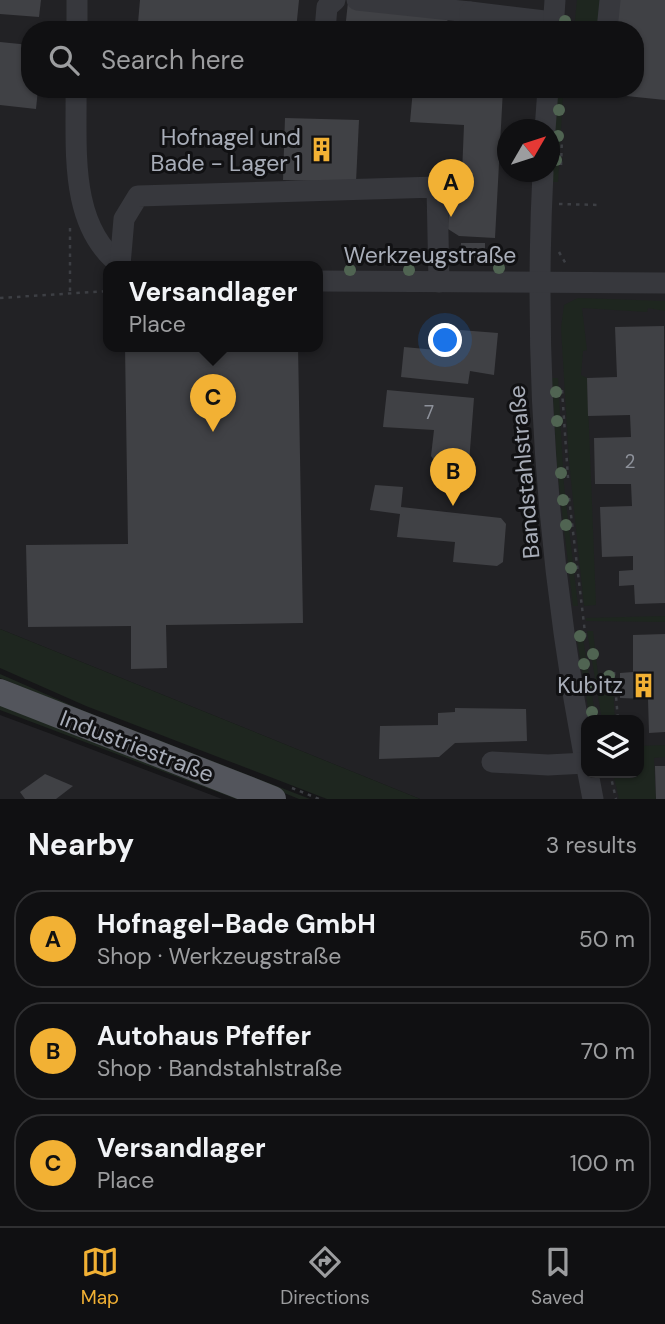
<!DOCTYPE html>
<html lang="en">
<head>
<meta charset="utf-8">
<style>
  :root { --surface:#101012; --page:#1e1e20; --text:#f1f3f6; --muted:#9c9d9f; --line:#303032; --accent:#f2b134 }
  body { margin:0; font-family:"DM Sans",sans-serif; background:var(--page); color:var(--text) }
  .controls { position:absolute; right:21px; bottom:21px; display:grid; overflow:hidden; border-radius:14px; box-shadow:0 2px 5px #0004 }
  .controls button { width:63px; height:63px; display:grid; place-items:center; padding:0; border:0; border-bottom:2px solid var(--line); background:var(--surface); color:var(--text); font:35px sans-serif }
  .compass { position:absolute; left:497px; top:119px; width:63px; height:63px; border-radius:50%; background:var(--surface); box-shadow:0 2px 5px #0004; rotate:51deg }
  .you { position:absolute; left:446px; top:341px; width:24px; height:24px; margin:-18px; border:5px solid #fff; border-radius:50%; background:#1a73e8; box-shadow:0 0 0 10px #1a73e833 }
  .badge { display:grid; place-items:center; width:46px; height:46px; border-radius:50%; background:var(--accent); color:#111; font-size:23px; font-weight:700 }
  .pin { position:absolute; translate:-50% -58px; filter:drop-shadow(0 2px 4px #0008) }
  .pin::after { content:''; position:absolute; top:37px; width:24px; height:21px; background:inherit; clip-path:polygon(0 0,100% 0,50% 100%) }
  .popup { position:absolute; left:103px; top:261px; width:220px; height:91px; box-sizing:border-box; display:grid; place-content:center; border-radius:14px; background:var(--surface); filter:drop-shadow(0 2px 5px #0005); font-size:23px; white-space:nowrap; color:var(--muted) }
  .popup b { font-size:26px; color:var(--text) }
  .popup::after { content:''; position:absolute; left:50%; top:100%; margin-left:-14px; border:14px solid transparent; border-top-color:var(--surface) }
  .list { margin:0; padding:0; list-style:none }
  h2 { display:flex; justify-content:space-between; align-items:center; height:91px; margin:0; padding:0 28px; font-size:30px }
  h2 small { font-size:23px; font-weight:400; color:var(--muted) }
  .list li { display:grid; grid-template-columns:46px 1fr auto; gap:21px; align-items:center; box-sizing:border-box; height:98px; margin:0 14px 14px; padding:0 14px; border:2px solid var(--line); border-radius:28px }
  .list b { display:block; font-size:26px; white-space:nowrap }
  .list p { margin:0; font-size:23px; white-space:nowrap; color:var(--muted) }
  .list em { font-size:23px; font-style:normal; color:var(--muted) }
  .icon { flex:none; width:38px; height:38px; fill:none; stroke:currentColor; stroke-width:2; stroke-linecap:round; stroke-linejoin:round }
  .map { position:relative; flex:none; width:665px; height:799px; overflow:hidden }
  .search { position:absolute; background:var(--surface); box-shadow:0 2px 5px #0004; left:21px; right:21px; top:21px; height:77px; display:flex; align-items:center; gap:18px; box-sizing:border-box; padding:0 24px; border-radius:28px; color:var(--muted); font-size:26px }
  .sheet { height:427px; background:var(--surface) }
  nav { display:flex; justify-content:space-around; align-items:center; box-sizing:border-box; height:98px; border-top:2px solid var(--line); background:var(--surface); font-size:19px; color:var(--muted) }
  nav a { display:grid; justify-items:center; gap:4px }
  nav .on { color:var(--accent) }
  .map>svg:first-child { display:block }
  .built { fill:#222225; fill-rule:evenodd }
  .green { fill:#1e261f }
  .building { fill:#404145 }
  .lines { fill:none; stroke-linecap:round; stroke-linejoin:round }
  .path { stroke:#3d3f44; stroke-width:2.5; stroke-dasharray:3.5 5; stroke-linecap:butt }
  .minor { stroke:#37383d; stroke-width:21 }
  .major { stroke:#53555c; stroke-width:26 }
  .tree { fill:#506452 }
  .labels { text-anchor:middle; stroke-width:6; stroke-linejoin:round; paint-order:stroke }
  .number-label { font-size:19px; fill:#8e929b }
  .poi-label { font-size:23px; fill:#a8adb8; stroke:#111113; text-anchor:end }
  .street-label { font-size:23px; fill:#a8adb8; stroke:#111113 }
</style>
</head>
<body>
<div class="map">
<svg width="665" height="799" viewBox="0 0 665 799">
  <rect width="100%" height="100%" fill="#161618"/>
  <!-- built -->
  <g class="built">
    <path d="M0,0H665V799H420L0,629ZM30,30H635V89H30ZM508,130H550V172H508ZM108,266H318V346H108ZM586,720H639V773H586Z"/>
    <polygon points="0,715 54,735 222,799 0,799"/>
  </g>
  <!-- green -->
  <g class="green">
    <polygon points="577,0 604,0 601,30 574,30"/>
    <polygon points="556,93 563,94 558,182 552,182"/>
    <polygon points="578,298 665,301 665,311 648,308 647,312 582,308 587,350 583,351 581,375 587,378 596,605 584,606 569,461 561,328 564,305"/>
    <polygon points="552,378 558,378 564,485 578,606 573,606 557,468"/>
    <polygon points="665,616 665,622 586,621 586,618"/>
    <polygon points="0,629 420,799 327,799 86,706 0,668"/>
    <polygon points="587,631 593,631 598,674 612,673 615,720 602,720"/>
    <polygon points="582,632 596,720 590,720 576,633"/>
    <polygon points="0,674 82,710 310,799 299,799 0,678"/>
    <polygon points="0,705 249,799 236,799 0,710"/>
    <polygon points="665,745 665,757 654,758 656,799 619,799 613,773 639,773 639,746"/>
  </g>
  <!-- building -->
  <g class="building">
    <polygon points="0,0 41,0 39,17 0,14"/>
    <polygon points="140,0 299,0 296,30 218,30 138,23"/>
    <polygon points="617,0 665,0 665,100 607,94 608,89 635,89 635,30 614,30"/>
    <polygon points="348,2 448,12 447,30 345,30"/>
    <polygon points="482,23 510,26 510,30 481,30"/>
    <polygon points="0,42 30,45 30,89 38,89 36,109 0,105"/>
    <polygon points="413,89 503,89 495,238 459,236 448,229 449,202 453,198 461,198 464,125 410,122"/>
    <polygon points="285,118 359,120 356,182 283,180"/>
    <polygon points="461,243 485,243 485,260 460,260"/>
    <polygon points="664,326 665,603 635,604 634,585 619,586 619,571 633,570 633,556 602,557 600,507 632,506 631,484 595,484 594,438 631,437 630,415 588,416 587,378 617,377 615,327"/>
    <polygon points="460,330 498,333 494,375 470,371 468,384 401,377 404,347 458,352"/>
    <polygon points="125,346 298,346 303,623 166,625 167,668 131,669 131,626 28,627 26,545 128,544"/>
    <polygon points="387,390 474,398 469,463 434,460 431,456 434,430 383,427"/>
    <polygon points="375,485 403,487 401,507 501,518 506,524 503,562 497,566 453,562 455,542 397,537 400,514 370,510"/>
    <polygon points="665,634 665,732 649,733 648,699 620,698 620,673 633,672 633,635"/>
    <polygon points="455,708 526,709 527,741 455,743 439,757 379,759 380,726 438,725 438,713 455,712"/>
    <polygon points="655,766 665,766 665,799 656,799"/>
    <polygon points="45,774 73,786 56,799 25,799 20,792"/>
  </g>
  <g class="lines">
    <!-- path -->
    <g class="path">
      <polyline points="561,165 562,137"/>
      <polyline points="559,204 601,205"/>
      <polyline points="559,252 566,264"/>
      <polyline points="70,291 70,225"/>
      <polyline points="0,298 108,291"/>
      <polyline points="562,390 568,478"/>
      <polyline points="569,498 586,641"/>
      <polyline points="614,672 618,720"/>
      <polyline points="610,773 616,799"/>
      <polyline points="292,788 319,799"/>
    </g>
    <!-- minor -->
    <g class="minor">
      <polyline points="357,0 470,12"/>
      <polyline points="77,30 77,0"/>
      <polyline points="325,30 327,7 335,0"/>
      <polyline points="469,30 470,12 553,22"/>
      <polyline points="553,30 555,0"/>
      <polyline points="607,30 610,0"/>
      <path d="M76,89C77,148 68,227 122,266"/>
      <polyline points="545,130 548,89"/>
      <path d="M543,172C533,369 549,572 586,766"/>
      <polyline points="120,265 124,219 138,196 437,187 439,282"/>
      <polyline points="318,281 665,283"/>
      <polyline points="492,762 548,765 586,763"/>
      <polyline points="588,773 593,799"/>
    </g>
    <!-- major -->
    <polyline class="major" points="0,692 273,799"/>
  </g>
  <!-- trees -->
  <g class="tree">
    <circle cx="565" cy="21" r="6"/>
    <circle cx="559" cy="110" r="6"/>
    <circle cx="558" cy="136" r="6"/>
    <circle cx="556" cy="160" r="6"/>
    <circle cx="499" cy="268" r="6"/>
    <circle cx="350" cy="270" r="6"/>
    <circle cx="409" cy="270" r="6"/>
    <circle cx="556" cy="392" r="6"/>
    <circle cx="557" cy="421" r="6"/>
    <circle cx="561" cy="473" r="6"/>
    <circle cx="563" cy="500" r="6"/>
    <circle cx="566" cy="525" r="6"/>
    <circle cx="571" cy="568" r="6"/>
    <circle cx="580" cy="636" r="6"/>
    <circle cx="593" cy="654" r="6"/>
    <circle cx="584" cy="664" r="6"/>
    <circle cx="609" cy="676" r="6"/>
    <circle cx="588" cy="689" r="6"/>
    <circle cx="592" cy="712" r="6"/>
  </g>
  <!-- icons -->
  <defs>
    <symbol id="building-bare" viewBox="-9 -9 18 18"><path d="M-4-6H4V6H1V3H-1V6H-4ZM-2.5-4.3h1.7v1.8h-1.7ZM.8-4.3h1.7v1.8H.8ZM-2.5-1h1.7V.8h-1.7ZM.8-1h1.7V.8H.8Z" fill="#f2b134" stroke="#111113" stroke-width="2.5" paint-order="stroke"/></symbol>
  </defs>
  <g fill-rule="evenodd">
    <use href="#building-bare" x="304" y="132" width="35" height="35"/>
    <use href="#building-bare" x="626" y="668" width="35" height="35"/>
  </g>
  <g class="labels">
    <!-- number labels -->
    <g class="number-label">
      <text x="429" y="419">7</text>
      <text x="630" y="468">2</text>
    </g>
    <!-- poi labels -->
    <g class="poi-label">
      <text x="301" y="145">Hofnagel und<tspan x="301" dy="26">Bade - Lager 1</tspan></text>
      <text x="623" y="693">Kubitz</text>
    </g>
    <!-- street labels -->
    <g class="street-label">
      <text x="430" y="263">Werkzeugstraße</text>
      <text transform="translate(524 472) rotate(-95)" y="8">Bandstahlstraße</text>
      <text transform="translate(137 746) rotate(21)" y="8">Industriestraße</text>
    </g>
  </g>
</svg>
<div class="controls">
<button><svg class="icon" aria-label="layers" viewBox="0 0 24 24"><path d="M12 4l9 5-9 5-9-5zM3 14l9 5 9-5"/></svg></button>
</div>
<svg class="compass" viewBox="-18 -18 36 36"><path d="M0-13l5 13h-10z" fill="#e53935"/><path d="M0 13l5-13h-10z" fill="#9c9d9f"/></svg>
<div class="you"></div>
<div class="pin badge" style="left:451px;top:217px">A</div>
<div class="pin badge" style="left:453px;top:506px">B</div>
<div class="pin badge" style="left:213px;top:432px">C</div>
<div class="popup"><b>Versandlager</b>Place</div>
<div class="search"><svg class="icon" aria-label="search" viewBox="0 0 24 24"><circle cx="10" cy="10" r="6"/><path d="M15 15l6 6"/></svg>Search here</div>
</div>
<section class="sheet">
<h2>Nearby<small>3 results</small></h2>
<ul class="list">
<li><span class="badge">A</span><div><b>Hofnagel-Bade GmbH</b><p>Shop · Werkzeugstraße</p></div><em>50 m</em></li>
<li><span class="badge">B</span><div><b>Autohaus Pfeffer</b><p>Shop · Bandstahlstraße</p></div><em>70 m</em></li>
<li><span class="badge">C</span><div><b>Versandlager</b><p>Place</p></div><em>100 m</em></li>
</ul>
</section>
<nav>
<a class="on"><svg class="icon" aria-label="map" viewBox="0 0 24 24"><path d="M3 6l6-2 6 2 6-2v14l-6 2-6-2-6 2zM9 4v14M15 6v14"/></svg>Map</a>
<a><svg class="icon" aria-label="directions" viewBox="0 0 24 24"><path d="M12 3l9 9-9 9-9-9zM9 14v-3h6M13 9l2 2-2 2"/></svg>Directions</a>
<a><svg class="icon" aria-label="saved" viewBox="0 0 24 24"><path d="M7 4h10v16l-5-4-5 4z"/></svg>Saved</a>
</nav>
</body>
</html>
